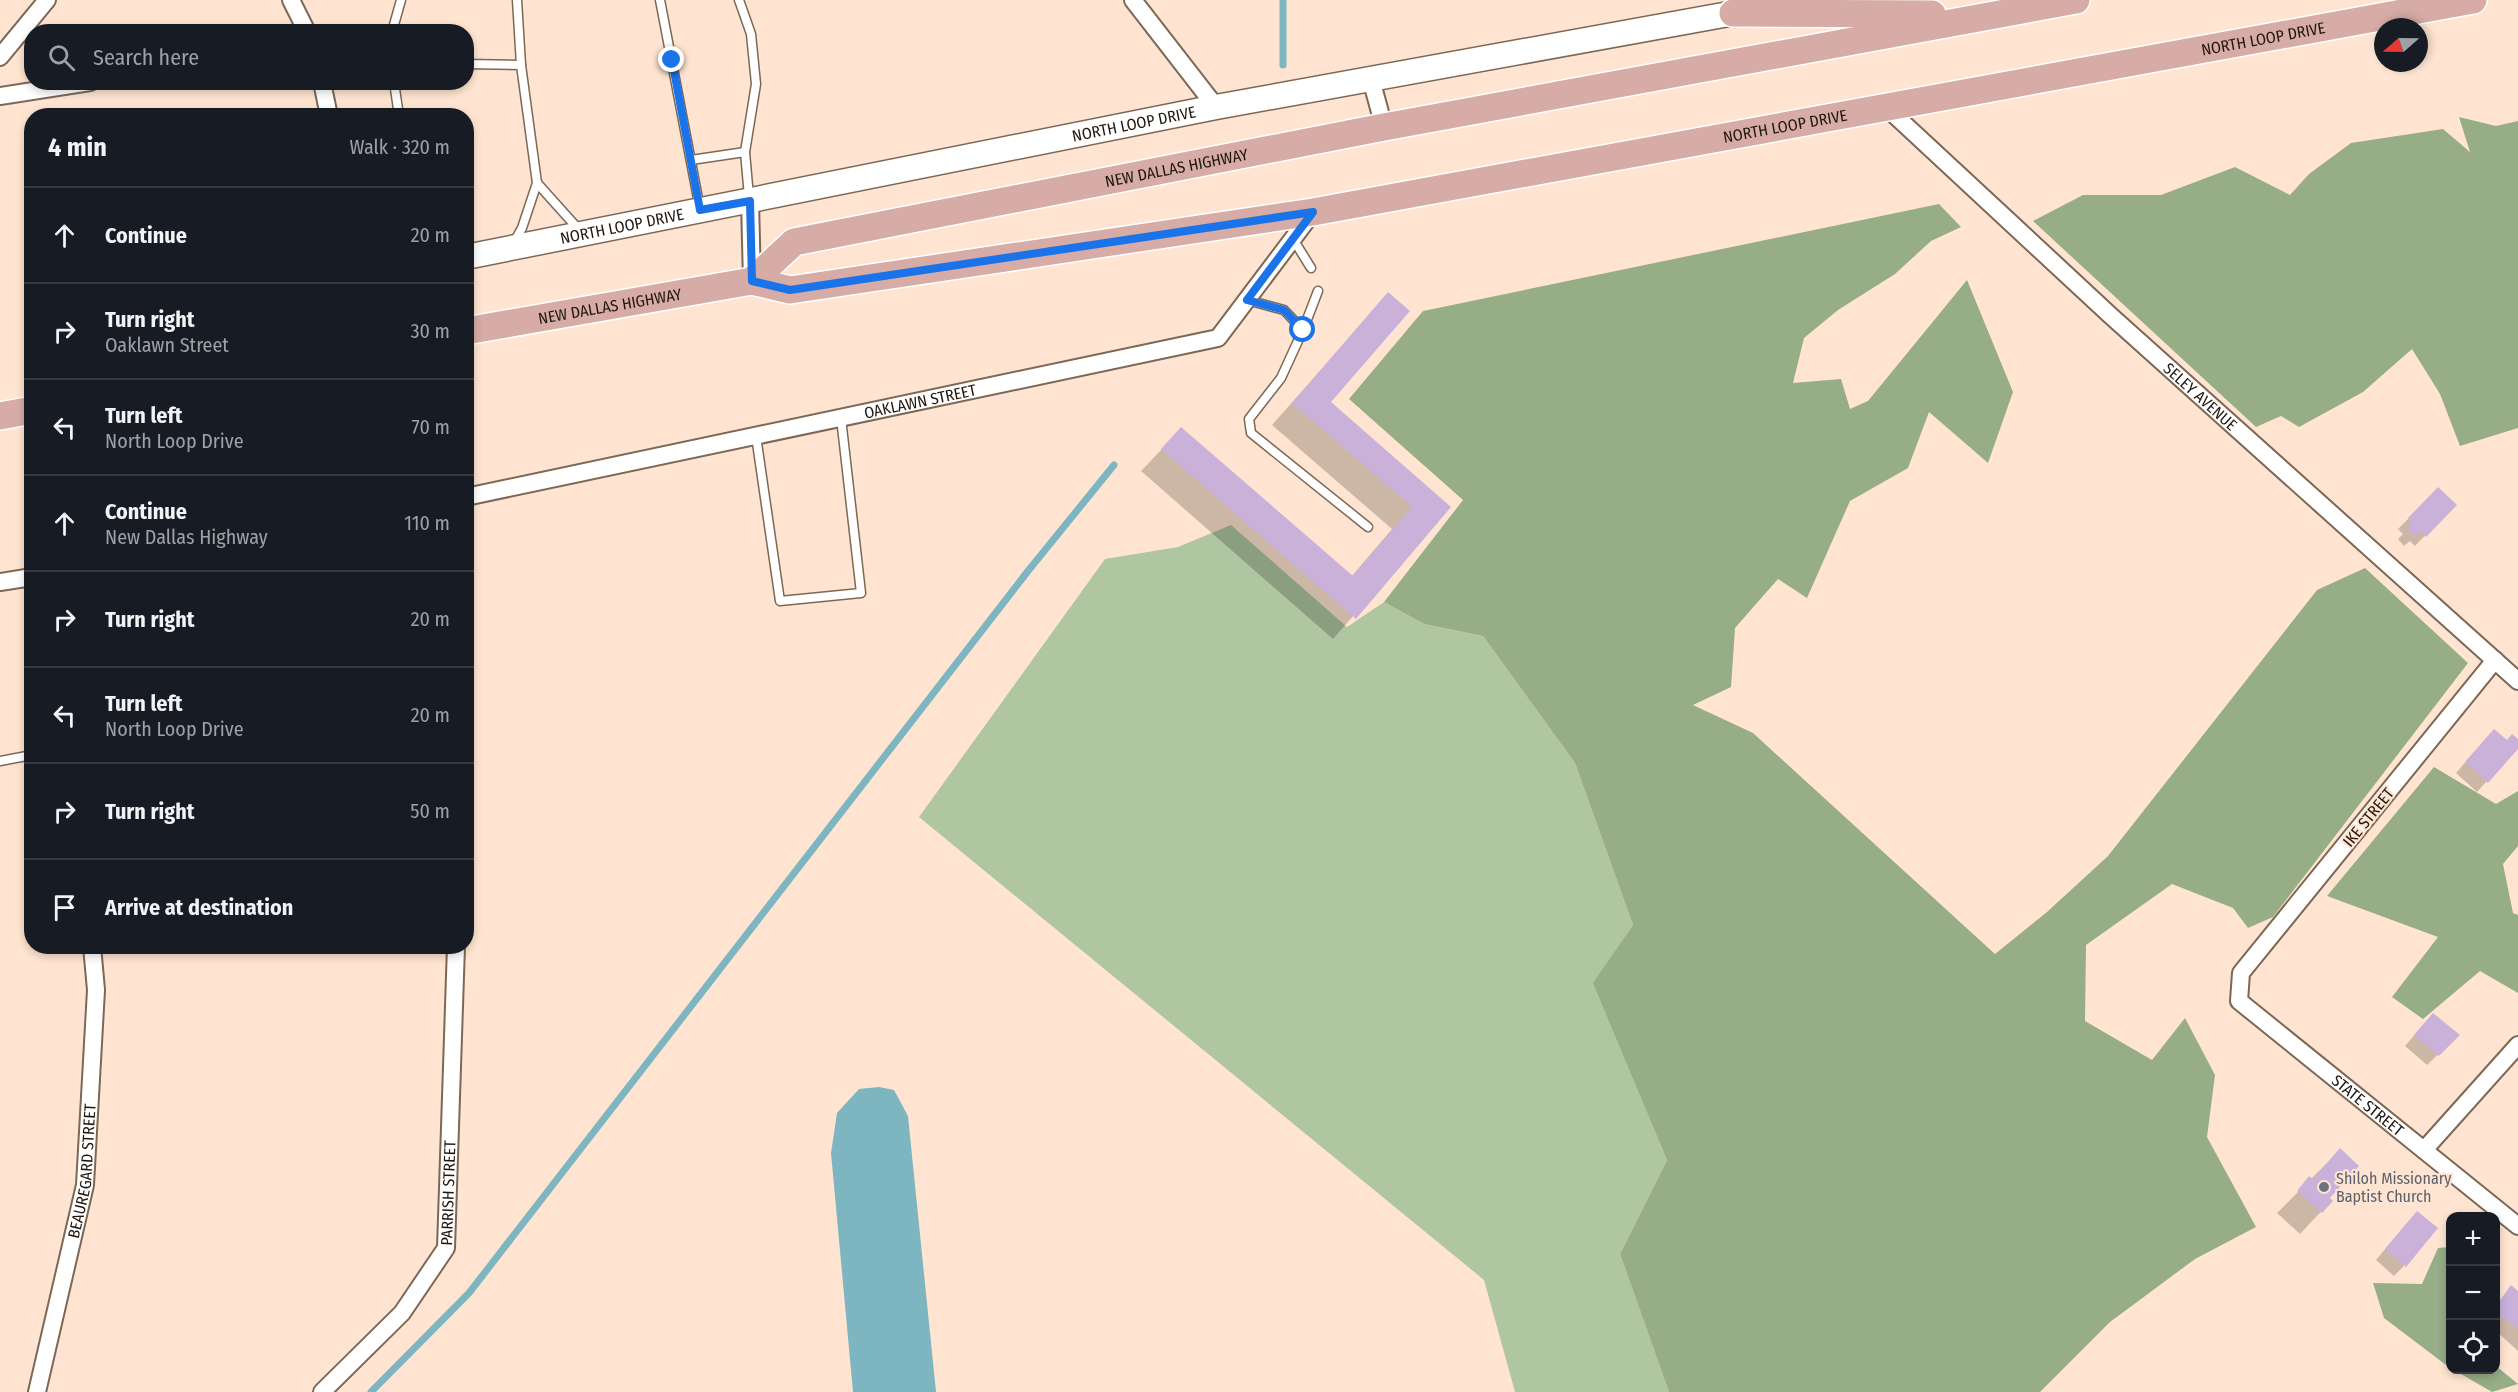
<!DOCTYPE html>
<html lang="en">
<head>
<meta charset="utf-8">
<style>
  :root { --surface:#171b24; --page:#242831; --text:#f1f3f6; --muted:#9ea1a6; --line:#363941 }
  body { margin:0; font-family:"Fira Sans Condensed",sans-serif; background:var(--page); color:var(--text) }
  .controls { position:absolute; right:18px; bottom:18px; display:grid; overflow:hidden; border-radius:12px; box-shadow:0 3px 9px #0003 }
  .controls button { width:54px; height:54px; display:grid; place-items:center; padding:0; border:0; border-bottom:2px solid var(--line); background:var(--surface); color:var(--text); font:30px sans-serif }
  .compass { position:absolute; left:2374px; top:18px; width:54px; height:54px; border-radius:50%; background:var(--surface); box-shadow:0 3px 9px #0003; rotate:250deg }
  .stop { position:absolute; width:18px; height:18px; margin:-14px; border:4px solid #1a73e8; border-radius:50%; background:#fff }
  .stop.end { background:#1a73e8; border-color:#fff; box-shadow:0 2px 6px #0008 }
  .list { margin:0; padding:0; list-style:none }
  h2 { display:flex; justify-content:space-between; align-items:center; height:78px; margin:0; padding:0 24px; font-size:26px }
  h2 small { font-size:20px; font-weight:400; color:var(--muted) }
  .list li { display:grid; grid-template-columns:39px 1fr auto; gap:18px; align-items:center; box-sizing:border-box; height:96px; padding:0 24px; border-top:2px solid var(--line) }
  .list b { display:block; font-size:22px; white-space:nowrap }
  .list p { margin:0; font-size:20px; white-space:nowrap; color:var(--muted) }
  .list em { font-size:20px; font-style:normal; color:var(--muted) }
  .icon { flex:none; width:33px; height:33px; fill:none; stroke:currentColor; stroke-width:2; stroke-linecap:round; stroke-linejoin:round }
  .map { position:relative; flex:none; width:2518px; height:1392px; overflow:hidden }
  .search { position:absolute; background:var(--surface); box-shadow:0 3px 9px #0003; left:24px; top:24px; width:450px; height:66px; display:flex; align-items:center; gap:15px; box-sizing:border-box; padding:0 21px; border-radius:24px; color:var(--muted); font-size:22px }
  .panel { position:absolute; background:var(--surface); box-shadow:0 3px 9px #0003; left:24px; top:108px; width:450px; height:846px; border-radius:24px }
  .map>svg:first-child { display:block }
  .green { fill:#b0c6a1 }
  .forest { fill:#96ad86 }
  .water { fill:#7db5c0 }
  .shadow { fill:#0003 }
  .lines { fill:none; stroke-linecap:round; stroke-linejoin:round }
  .stream { stroke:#7db5c0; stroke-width:7 }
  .building { fill:#c9b1d9 }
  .lane-casing { stroke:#7d6755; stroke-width:11 }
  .street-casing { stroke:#7d6755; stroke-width:20 }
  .secondary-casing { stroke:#7d6755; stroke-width:27 }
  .primary-casing { stroke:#fff; stroke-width:30 }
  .lane { stroke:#fff; stroke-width:8 }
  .street { stroke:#fff; stroke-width:16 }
  .secondary { stroke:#fff; stroke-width:24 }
  .primary { stroke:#d7aca6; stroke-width:27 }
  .route { stroke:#1a73e8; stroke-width:8 }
  .worship-dot { fill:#6b7280; stroke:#ffe5d1; stroke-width:2 }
  .labels { text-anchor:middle; stroke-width:4.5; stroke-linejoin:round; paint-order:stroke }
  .street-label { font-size:16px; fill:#201710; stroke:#ffe5d1 }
  .worship-label { font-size:16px; fill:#5b616d; stroke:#ffe5d1; text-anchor:start }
</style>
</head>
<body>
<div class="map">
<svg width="2518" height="1392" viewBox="0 0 2518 1392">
  <rect width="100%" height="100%" fill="#ffe5d1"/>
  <!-- green -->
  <polygon class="green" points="1231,525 1347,627 1384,602 1424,624 1483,636 1575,763 1633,925 1594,983 1667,1160 1620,1254 1669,1392 1515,1392 1484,1280 919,817 1105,559 1178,547"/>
  <!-- forest -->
  <g class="forest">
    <polygon points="2459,117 2496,126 2518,121 2518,428 2460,446 2440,394 2412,349 2363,392 2299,427 2281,416 2256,427 2033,221 2083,195 2161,195 2235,167 2290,195 2309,174 2351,143 2443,129 2470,152"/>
    <polygon points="1939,204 1961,227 1931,241 1895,274 1838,310 1804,338 1793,383 1841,379 1850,409 1868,401 1967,280 2013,392 1988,463 1929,412 1908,468 1850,501 1807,598 1778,579 1735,628 1731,687 1693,705 1753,733 1995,954 2047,912 2108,856 2317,590 2365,568 2468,663 2273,917 2248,928 2233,908 2172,884 2086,945 2085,1021 2152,1060 2185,1018 2215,1075 2207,1137 2256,1227 2195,1259 2110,1322 2040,1392 1669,1392 1620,1254 1667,1160 1593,983 1633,925 1575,763 1483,636 1424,624 1384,602 1463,500 1349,399 1423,311"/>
    <polygon points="2434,767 2496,804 2518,791 2518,846 2503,864 2513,913 2518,915 2518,993 2480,971 2423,1019 2392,997 2438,937 2327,896"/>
    <polygon points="2450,1247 2450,1368 2384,1318 2373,1283 2422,1284 2438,1248"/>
    <polygon points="2496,1366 2518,1384 2492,1392 2454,1370 2496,1370"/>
  </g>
  <!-- water -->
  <polygon class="water" points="879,1087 894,1090 908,1116 936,1392 853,1392 831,1153 837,1113 859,1089"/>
  <!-- shadow -->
  <g class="shadow">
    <polygon points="1388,294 1328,402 1449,507 1333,639 1141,471 1181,429 1351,577 1392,529 1272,425"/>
    <polygon points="2438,489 2455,505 2415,546 2410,541 2404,546 2398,539 2403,534 2398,529"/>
    <polygon points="2484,741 2518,741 2518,747 2477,792 2456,773"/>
    <polygon points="2423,1025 2458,1036 2427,1065 2405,1046"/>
    <polygon points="2340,1150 2328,1199 2331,1201 2300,1234 2277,1213"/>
    <polygon points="2407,1223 2404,1266 2394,1276 2376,1260"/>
    <polygon points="2512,1287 2518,1293 2518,1351 2496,1331 2496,1305"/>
  </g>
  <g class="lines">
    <!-- stream -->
    <g class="stream">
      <polyline points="1283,0 1283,65"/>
      <polyline points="371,1392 469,1293 1028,571 1114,465"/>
    </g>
  </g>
  <!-- building -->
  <g class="building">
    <polygon points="1388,292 1410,311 1331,402 1451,507 1356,619 1161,449 1181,427 1353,576 1412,507 1292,403"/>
    <polygon points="2438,487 2457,505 2426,537 2421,531 2416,537 2407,528 2412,522 2408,518"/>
    <polygon points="2494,729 2507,740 2512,734 2518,739 2518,749 2488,783 2465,762"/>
    <polygon points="2433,1013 2460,1035 2439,1056 2414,1035"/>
    <polygon points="2340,1148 2359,1166 2330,1198 2333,1201 2322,1213 2297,1191 2309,1176 2313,1179"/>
    <polygon points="2417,1211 2438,1228 2406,1267 2385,1249"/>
    <polygon points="2511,1285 2518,1291 2518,1329 2496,1312 2496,1306"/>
  </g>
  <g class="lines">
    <defs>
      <g id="lane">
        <polyline points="517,0 521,65"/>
        <polyline points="660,0 700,209"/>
        <polyline points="739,0 751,34 756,84 745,152 749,197"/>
        <polyline points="392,32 401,0"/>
        <polyline points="466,64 521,65 537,183 522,228 513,244"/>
        <polyline points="394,82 399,116"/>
        <polyline points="691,160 745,152"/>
        <polyline points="537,183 581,232"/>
        <polyline points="1293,239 1311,268"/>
        <polyline points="1247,300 1284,310 1303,330 1281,378 1249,419 1251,433 1368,527"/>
        <polyline points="1303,330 1318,291"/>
        <polyline points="756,436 780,601 861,593 841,418"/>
        <polyline points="0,761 32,755"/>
      </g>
      <g id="street">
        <polyline points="291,0 307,32"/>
        <polyline points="1133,0 1216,107"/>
        <polyline points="0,57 47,0"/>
        <polyline points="1371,79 1384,127"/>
        <polyline points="322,82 329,116"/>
        <polyline points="0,96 90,82"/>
        <path id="s1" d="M1887,108L2111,316L2518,681"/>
        <polyline points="750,201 752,281"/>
        <path id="s2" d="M466,497L1218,338L1313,212"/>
        <polyline points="0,582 32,577"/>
        <path id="s3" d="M2495,660L2241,973L2239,1001L2518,1226"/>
        <polyline points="2424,1150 2518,1045"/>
        <path id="s4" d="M37,1392L85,1185L96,990L92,946"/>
        <path id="s5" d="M322,1392L402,1313L446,1248L456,946"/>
      </g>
      <g id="secondary">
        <path id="s6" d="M466,257L1216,107L1751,10"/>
      </g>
      <g id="primary">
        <polyline points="1733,13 1932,14"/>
        <path id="s7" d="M752,281L794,242L1384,127L2076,0"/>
        <path id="s8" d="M466,331L752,281L790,290L1313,212L2473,0"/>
        <polyline points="0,416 32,410"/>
      </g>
    </defs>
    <!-- lane casing -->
    <use href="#lane" class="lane-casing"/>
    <!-- street casing -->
    <use href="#street" class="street-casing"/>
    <!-- secondary casing -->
    <use href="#secondary" class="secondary-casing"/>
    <!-- primary casing -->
    <use href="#primary" class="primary-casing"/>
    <!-- lane -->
    <use href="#lane" class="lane"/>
    <!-- street -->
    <use href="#street" class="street"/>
    <!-- secondary -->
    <use href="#secondary" class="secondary"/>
    <!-- primary -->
    <use href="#primary" class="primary"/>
  </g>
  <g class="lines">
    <!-- route -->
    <polyline class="route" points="672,60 700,210 750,201 752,281 790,290 1313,212 1247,300 1284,310 1303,330"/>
  </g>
  <!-- markers -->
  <circle class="worship-dot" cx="2324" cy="1187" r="6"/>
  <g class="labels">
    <!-- street labels -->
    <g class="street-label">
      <text dy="6" stroke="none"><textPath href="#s8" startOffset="1824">NORTH LOOP DRIVE</textPath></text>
      <text dy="6" stroke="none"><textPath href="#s6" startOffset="681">NORTH LOOP DRIVE</textPath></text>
      <text dy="6" stroke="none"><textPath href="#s8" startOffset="1338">NORTH LOOP DRIVE</textPath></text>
      <text dy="6" stroke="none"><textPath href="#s7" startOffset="447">NEW DALLAS HIGHWAY</textPath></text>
      <text dy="6" stroke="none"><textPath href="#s6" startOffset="159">NORTH LOOP DRIVE</textPath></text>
      <text dy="6" stroke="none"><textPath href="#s8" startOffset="146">NEW DALLAS HIGHWAY</textPath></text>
      <text dy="6" stroke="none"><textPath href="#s1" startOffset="426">SELEY AVENUE</textPath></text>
      <text dy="6" stroke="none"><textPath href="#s2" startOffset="464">OAKLAWN STREET</textPath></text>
      <text transform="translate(2368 817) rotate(-51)" y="6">IKE STREET</text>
      <text dy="6" stroke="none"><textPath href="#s3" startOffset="597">STATE STREET</textPath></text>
      <text dy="6" stroke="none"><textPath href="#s4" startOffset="226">BEAUREGARD STREET</textPath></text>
      <text dy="6" stroke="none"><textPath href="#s5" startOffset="246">PARRISH STREET</textPath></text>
    </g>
    <!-- worship labels -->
    <g class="worship-label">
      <text x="2336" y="1184">Shiloh Missionary<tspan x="2336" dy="18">Baptist Church</tspan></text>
    </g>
  </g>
</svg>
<div class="controls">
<button>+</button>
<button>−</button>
<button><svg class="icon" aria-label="locate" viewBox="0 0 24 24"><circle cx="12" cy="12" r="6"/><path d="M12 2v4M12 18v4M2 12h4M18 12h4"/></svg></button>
</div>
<svg class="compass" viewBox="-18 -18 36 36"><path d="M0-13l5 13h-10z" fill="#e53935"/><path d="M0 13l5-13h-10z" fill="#9ea1a6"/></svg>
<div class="stop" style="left:1303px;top:330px"></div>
<div class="stop end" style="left:672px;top:60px"></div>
<div class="search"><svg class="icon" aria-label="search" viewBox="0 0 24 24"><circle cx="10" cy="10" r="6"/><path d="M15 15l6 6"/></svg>Search here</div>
<section class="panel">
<h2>4 min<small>Walk · 320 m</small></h2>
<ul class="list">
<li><svg class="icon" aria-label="ahead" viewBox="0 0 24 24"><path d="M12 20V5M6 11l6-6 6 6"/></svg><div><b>Continue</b></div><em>20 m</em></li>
<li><svg class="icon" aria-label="right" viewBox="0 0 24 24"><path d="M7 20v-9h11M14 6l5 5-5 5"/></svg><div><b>Turn right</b><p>Oaklawn Street</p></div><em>30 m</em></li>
<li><svg class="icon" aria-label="left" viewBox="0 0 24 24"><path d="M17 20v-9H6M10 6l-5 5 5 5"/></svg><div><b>Turn left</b><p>North Loop Drive</p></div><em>70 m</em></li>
<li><svg class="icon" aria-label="ahead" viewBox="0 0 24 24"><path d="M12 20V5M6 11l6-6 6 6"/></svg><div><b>Continue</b><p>New Dallas Highway</p></div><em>110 m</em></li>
<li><svg class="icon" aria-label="right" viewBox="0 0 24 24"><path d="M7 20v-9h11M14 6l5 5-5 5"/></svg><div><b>Turn right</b></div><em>20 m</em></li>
<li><svg class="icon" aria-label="left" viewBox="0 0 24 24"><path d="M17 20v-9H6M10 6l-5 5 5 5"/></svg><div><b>Turn left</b><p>North Loop Drive</p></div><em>20 m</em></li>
<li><svg class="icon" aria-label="right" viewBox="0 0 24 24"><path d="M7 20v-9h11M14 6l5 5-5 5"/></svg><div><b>Turn right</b></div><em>50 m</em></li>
<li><svg class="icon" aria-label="arrive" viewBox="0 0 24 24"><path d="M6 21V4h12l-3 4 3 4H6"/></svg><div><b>Arrive at destination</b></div></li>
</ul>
</section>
</div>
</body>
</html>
